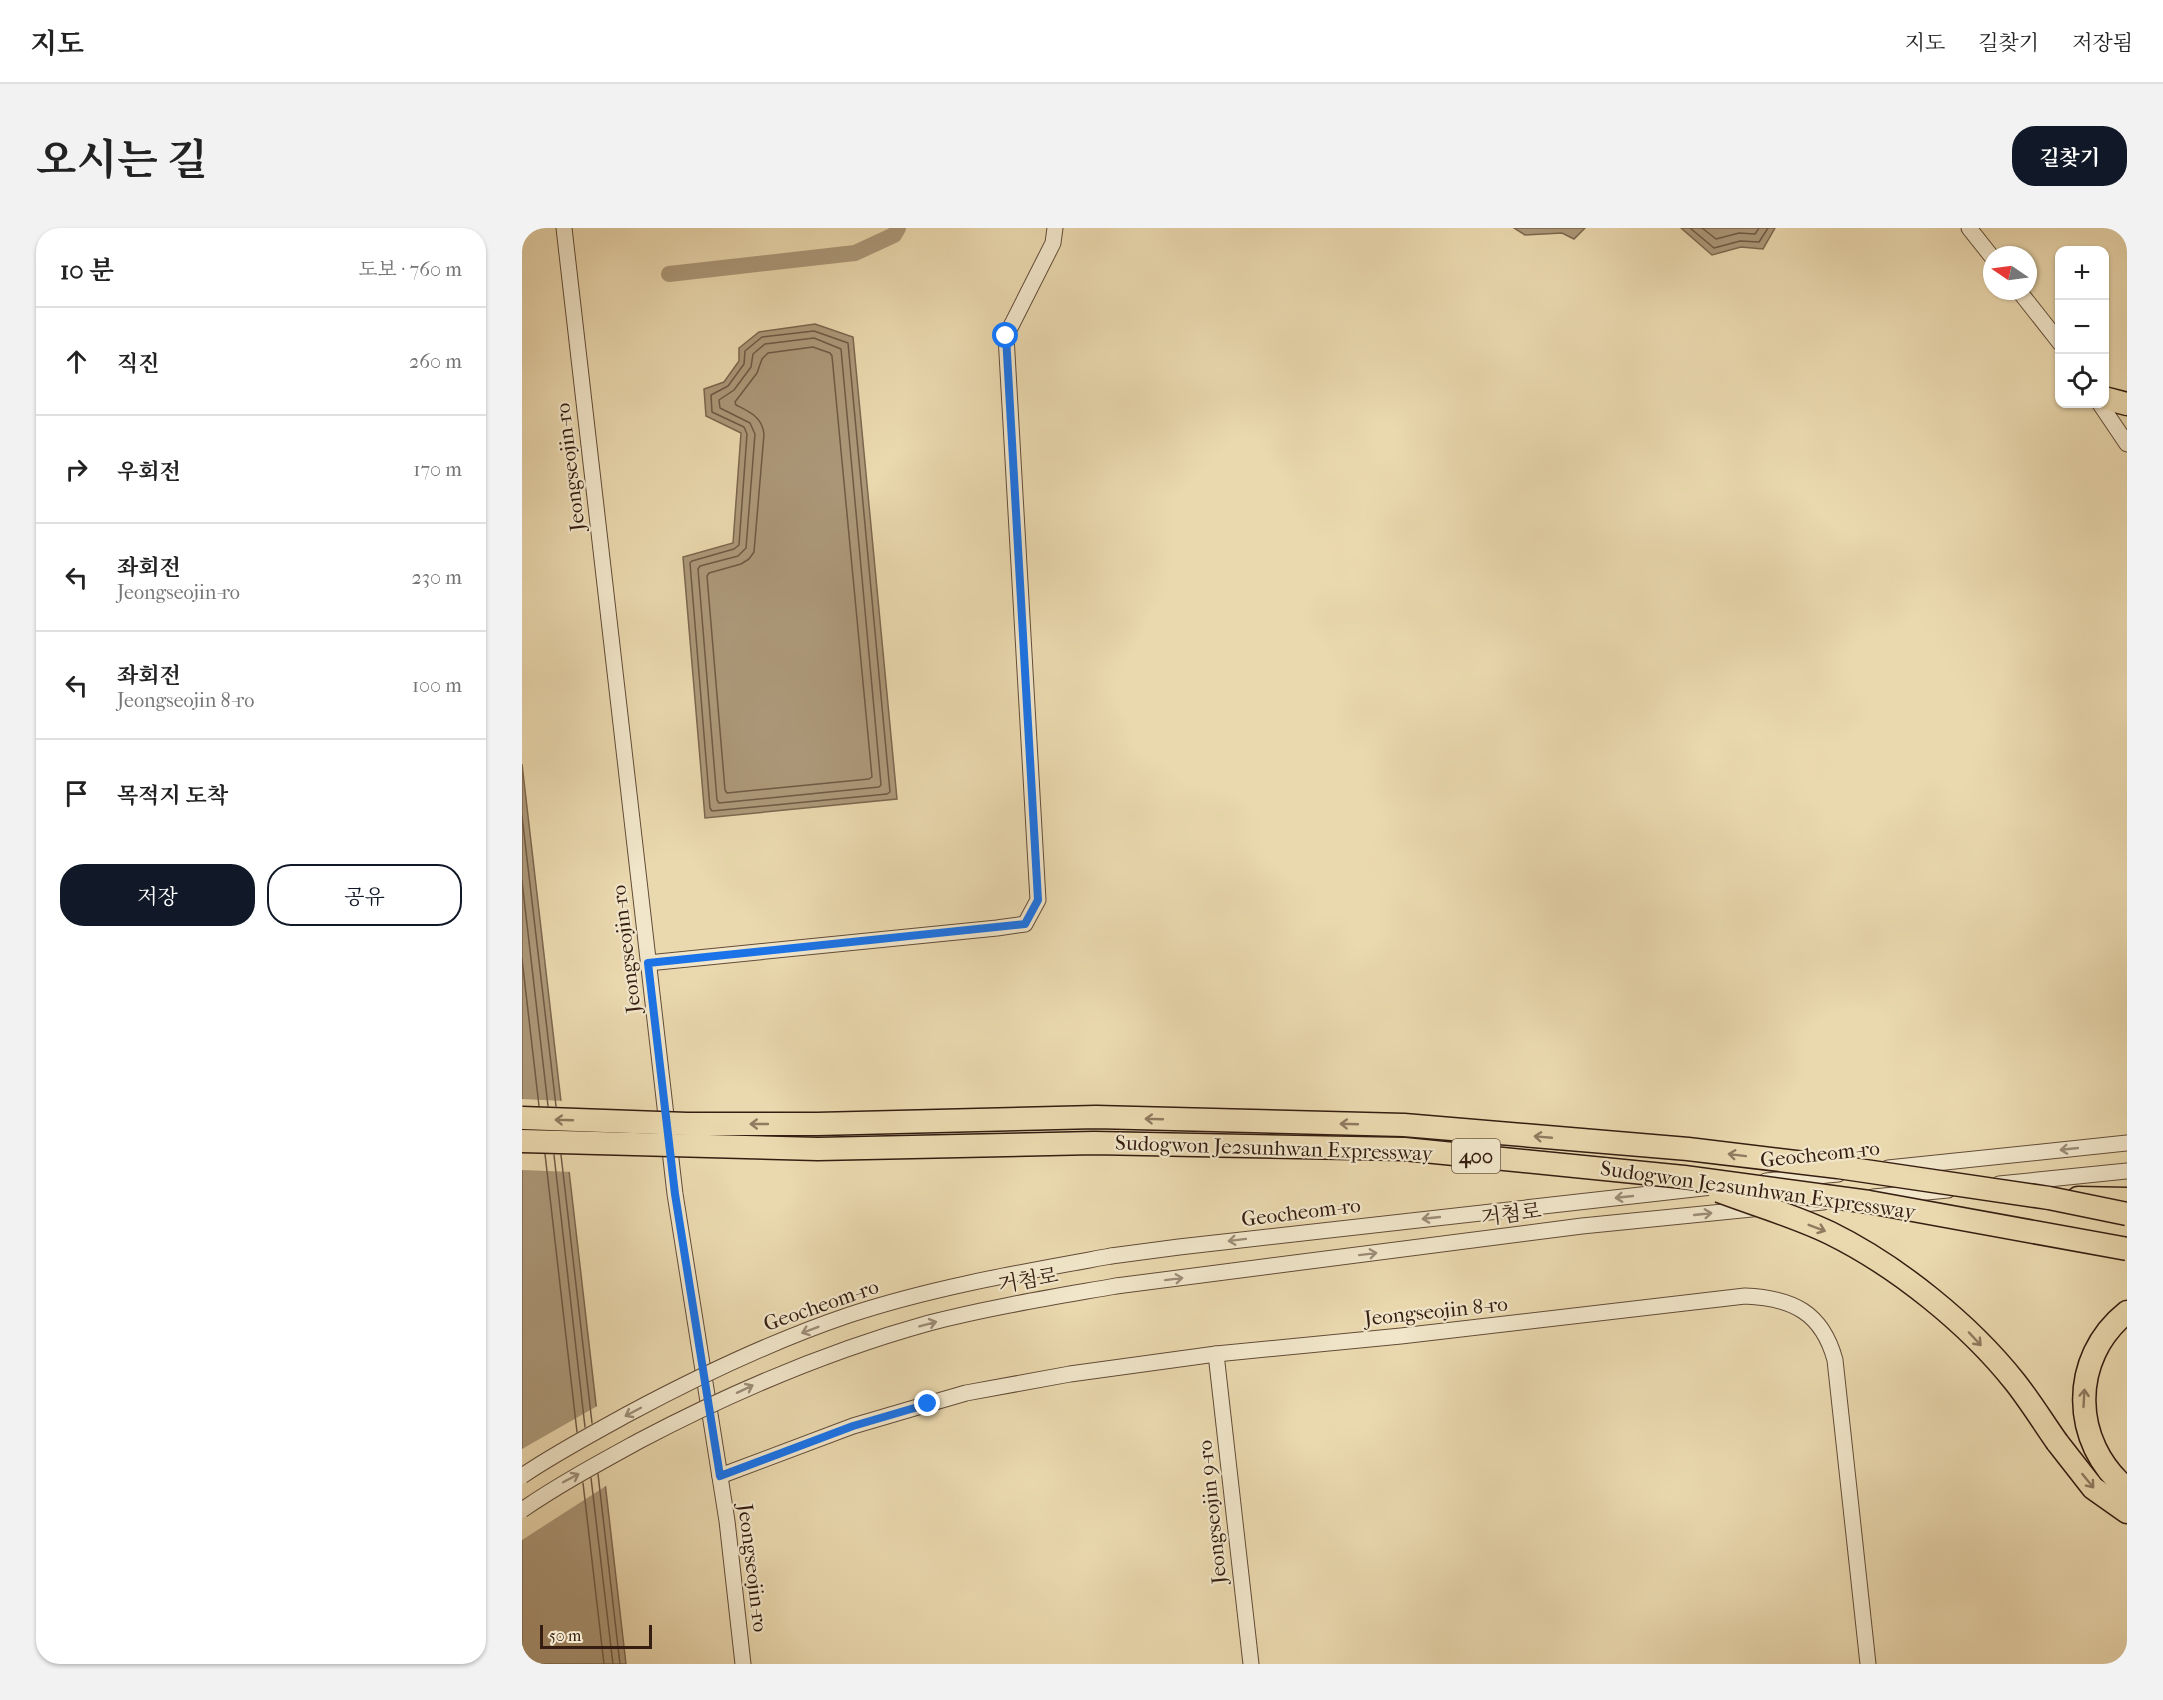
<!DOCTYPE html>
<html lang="ko">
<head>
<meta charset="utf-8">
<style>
  :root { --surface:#fff; --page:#f2f2f2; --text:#222; --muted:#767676; --line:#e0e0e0; --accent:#111827 }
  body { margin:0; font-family:"IM FELL French Canon","Noto Serif KR",serif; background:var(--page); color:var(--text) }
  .controls { position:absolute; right:18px; top:18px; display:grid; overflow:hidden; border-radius:12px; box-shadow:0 2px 4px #0004 }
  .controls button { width:54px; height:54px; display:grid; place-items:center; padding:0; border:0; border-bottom:2px solid var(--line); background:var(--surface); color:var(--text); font:30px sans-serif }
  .compass { position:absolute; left:1461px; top:18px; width:54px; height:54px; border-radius:50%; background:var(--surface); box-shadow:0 2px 4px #0004; rotate:283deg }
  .scale { position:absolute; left:18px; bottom:15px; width:112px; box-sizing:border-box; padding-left:6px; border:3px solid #351d11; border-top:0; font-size:16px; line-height:21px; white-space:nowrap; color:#351d11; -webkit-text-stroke:4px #f1e6ca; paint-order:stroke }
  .stop { position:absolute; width:18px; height:18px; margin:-14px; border:4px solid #1a73e8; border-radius:50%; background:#fff }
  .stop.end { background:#1a73e8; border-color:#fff; box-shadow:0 2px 6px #0008 }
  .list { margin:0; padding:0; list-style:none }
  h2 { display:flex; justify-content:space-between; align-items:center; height:78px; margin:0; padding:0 24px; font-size:26px }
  h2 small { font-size:20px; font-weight:400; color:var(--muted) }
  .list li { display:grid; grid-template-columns:39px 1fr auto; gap:18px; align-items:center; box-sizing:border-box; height:108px; padding:0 24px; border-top:2px solid var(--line) }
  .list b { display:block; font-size:22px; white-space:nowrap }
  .list p { margin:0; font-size:20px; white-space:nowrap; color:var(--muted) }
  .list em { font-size:20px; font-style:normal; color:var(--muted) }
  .actions { display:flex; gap:12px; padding:18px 24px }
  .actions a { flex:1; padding:14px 0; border:2px solid var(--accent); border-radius:24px; text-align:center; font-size:21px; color:var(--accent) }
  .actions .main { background:var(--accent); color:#fff }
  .icon { flex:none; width:33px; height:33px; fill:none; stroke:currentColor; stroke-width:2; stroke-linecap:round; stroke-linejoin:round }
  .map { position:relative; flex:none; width:1605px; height:1436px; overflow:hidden; border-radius:24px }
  header { display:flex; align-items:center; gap:36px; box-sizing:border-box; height:84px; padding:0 30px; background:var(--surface); border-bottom:2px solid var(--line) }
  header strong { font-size:28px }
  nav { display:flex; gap:33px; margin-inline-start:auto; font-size:21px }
  .intro { display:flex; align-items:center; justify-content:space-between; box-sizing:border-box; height:144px; padding:0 36px }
  h1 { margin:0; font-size:42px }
  .button { padding:15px 27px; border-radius:24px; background:var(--accent); color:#fff; font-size:21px; font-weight:700 }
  main { display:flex; gap:36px; padding:0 36px }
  aside { flex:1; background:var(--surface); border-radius:24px; box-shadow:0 2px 4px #0004 }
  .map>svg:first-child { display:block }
  .water { fill:#ac9879; stroke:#7c674f; stroke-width:1.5 }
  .pier { fill:#ead8ae }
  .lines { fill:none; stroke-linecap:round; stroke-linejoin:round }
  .shore { stroke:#705a45; stroke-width:1.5 }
  .canal { stroke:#ac9879; stroke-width:16 }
  .minor-casing { stroke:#624c38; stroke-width:17 }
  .highway-casing { stroke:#351d11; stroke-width:25 }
  .minor { stroke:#f1e6ca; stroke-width:15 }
  .highway { stroke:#ead8ae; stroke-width:22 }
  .minor-bridge-casing { stroke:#624c38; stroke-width:17; stroke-linecap:butt }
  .highway-bridge-casing { stroke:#351d11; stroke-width:25; stroke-linecap:butt }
  .minor-bridge { stroke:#f1e6ca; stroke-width:15 }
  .highway-bridge { stroke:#ead8ae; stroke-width:22 }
  .oneway { stroke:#907a60 }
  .oneway2 { stroke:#9c8c77 }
  .route { stroke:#1a73e8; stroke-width:8 }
  .labels { text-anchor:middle; stroke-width:4.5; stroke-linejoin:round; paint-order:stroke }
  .shield { fill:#f1e6ca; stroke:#6d5948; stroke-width:1.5 }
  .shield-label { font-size:20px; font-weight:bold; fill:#351d11 }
  .street-label { font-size:21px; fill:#351d11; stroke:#f1e6ca }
</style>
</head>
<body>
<header>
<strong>지도</strong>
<nav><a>지도</a><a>길찾기</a><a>저장됨</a></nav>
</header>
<div class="intro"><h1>오시는 길</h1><a class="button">길찾기</a></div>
<main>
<aside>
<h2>10 분<small>도보 · 760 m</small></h2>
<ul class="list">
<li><svg class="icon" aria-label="ahead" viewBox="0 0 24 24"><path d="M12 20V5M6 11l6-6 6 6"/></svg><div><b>직진</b></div><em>260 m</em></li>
<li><svg class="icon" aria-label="right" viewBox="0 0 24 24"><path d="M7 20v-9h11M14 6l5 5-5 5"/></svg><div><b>우회전</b></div><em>170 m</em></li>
<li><svg class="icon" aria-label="left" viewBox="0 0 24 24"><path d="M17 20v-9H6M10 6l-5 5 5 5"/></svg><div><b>좌회전</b><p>Jeongseojin-ro</p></div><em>230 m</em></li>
<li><svg class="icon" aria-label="left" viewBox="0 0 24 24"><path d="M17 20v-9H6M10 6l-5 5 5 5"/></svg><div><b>좌회전</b><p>Jeongseojin 8-ro</p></div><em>100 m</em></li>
<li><svg class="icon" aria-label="arrive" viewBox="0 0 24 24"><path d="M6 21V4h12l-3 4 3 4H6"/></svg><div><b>목적지 도착</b></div></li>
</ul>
<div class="actions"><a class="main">저장</a><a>공유</a></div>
</aside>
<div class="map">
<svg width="1605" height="1436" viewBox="0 0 1605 1436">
  <rect width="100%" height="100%" fill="#ead8ae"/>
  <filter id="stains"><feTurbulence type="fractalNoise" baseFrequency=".00333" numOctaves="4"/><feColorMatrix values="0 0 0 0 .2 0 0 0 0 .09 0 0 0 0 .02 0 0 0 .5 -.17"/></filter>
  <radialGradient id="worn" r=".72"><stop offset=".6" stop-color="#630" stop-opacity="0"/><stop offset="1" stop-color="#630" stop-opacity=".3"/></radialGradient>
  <!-- water -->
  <g class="water">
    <polygon points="992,0 1063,0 1052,11 1040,5 1003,7"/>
    <polygon points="1159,0 1253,0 1241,21 1219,19 1190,27"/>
    <polygon points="293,96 331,109 375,571 183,590 161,329 211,315 219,205 184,188 182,161 202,154 217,133 217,120 237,104"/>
    <polygon points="0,536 104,1436 0,1436"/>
  </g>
  <!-- pier -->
  <g class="pier">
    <polygon points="0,871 42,873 50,944 0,942"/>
    <polygon points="77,1177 87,1256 0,1312 0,1221"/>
  </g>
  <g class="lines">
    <!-- shore -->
    <g class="shore">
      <polyline points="1168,0 1192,20 1218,13 1237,14 1246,0"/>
      <polyline points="1180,0 1194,11 1217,5 1233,6 1237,0"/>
      <polygon points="292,103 326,115 368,564 365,566 190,583 188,580 168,335 170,333 212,321 217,317 225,206 222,199 190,184 189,167 206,158 222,136 223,123 240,109"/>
      <polygon points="292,110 319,121 359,557 357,559 197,575 195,572 176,341 178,338 216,328 224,320 233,206 228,195 198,180 197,172 212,162 229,139 231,126 243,116"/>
      <path d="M291,119L308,125L310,128L350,549L347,551L205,565L203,562L185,348L187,345L219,336L227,331L232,324L242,206C240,189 228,184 214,177L213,174L235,145L240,131L246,125Z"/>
      <polyline points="0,588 34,878"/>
      <polyline points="0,653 26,878"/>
      <polyline points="0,731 17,878"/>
      <polyline points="23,926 55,1204"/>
      <polyline points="32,927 63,1199"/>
      <polyline points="39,927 70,1195"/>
      <polyline points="76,1246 98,1436"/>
      <polyline points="69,1250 91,1436"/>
      <polyline points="61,1255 82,1436"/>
    </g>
    <!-- canal -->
    <polyline class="canal" points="147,46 333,25 372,7 376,0"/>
    <defs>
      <g id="minor">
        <polyline points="42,0 153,966 205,1293 221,1436"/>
        <polyline points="1447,0 1470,29"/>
        <polyline points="1497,63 1538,115"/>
        <polyline points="1578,176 1605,216"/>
        <polyline points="126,735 475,700 503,696 516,672 484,108 531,15 533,0"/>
        <polyline points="1366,940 1605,915"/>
        <polyline points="1244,953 1316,946"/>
        <polyline points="1477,956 1605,943"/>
        <polyline points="1351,969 1426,962"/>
        <polyline points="589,1028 657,1019 1190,959"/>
        <polyline points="594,1058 1060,998 1301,974"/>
        <polyline points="694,1126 729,1436"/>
        <path d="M198,1248L331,1198L406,1176L444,1165L548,1146L694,1126L879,1108L1223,1068C1270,1070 1300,1084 1313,1132L1346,1436"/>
      </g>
      <g id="highway">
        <polyline points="1582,170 1605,176"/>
        <polyline points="1556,970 1605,971"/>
        <path d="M1605,1084C1547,1130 1549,1215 1605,1261"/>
        <polyline points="1535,1214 1571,1260 1605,1284"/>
      </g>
    </defs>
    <!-- minor casing -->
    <use href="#minor" class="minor-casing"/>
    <!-- highway casing -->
    <use href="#highway" class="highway-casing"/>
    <!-- minor -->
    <use href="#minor" class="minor"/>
    <!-- highway -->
    <use href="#highway" class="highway"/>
    <defs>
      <g id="minor-bridge">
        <path d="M0,1248C34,1225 70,1206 106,1186C177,1148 250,1113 327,1087C412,1059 501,1044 589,1028"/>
        <path d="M0,1282C38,1256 77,1235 117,1213C210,1164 306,1123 407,1095C469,1079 532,1069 594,1058"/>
      </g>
      <g id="highway-bridge">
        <polyline points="0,890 165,896 295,896 574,889 882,897 1166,921 1316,939 1527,970 1605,986"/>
        <polyline points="0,913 296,921 572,915 882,921 1162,949 1347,974 1605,1021"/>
        <path d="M1197,963C1234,977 1273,988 1308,1005C1375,1038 1447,1096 1493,1154C1508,1173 1521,1194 1535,1214"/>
      </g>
    </defs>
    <!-- minor-bridge casing -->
    <use href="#minor-bridge" class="minor-bridge-casing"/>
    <!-- highway-bridge casing -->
    <use href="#highway-bridge" class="highway-bridge-casing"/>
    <!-- minor-bridge -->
    <use href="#minor-bridge" class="minor-bridge"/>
    <!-- highway-bridge -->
    <use href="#highway-bridge" class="highway-bridge"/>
  </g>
  <!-- one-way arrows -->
  <defs><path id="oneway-shaft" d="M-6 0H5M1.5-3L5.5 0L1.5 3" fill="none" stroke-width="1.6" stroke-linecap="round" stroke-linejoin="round" transform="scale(1.5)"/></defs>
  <g class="oneway">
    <use href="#oneway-shaft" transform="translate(632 891) rotate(-178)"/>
    <use href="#oneway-shaft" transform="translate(42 892) rotate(-178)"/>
    <use href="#oneway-shaft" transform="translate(237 896) rotate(-180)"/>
    <use href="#oneway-shaft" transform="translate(827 896) rotate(-178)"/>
    <use href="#oneway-shaft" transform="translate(1021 909) rotate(-175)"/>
    <use href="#oneway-shaft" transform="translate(1215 927) rotate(-173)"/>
    <use href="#oneway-shaft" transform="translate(1295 1000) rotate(21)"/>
    <use href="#oneway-shaft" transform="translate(1453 1111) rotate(47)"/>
    <use href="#oneway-shaft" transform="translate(1562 1170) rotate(-87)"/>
    <use href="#oneway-shaft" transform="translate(1566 1253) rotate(51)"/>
  </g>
  <g class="oneway2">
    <use href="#oneway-shaft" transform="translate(1547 921) rotate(174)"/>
    <use href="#oneway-shaft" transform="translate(1102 969) rotate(174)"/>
    <use href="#oneway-shaft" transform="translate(1181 986) rotate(-6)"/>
    <use href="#oneway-shaft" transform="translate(909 990) rotate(174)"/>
    <use href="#oneway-shaft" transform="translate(715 1012) rotate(173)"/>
    <use href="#oneway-shaft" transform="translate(846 1026) rotate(-7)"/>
    <use href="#oneway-shaft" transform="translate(652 1051) rotate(-7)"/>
    <use href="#oneway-shaft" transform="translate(406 1096) rotate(-15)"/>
    <use href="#oneway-shaft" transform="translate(288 1102) rotate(159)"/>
    <use href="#oneway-shaft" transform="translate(223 1161) rotate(-25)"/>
    <use href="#oneway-shaft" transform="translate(111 1184) rotate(152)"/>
    <use href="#oneway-shaft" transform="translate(49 1250) rotate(-28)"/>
  </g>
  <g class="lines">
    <!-- route -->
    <polyline class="route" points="406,1176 331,1198 198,1248 153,966 126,735 503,696 516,672 484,108"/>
  </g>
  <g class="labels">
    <!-- shield labels -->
    <rect class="shield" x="930" y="911" width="48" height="34" rx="4.5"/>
    <g class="shield-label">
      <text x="954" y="935">400</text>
    </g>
    <!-- street labels -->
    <g class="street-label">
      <text transform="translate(48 239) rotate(-97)" y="7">Jeongseojin-ro</text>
      <text transform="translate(104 721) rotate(-97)" y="7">Jeongseojin-ro</text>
      <text transform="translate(752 920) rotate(2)" y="7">Sudogwon Je2sunhwan Expressway</text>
      <text transform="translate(1298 926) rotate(-6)" y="7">Geocheom-ro</text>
      <text transform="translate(1236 962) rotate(8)" y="7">Sudogwon Je2sunhwan Expressway</text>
      <text transform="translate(779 984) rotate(-7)" y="7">Geocheom-ro</text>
      <text transform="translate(989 986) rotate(-7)" y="7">거첨로</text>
      <text transform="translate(506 1052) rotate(-10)" y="7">거첨로</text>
      <text transform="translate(299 1077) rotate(-19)" y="7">Geocheom-ro</text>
      <text transform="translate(914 1083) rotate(-6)" y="7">Jeongseojin 8-ro</text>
      <text transform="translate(690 1284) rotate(-96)" y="7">Jeongseojin 9-ro</text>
      <text transform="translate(231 1340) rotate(83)" y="7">Jeongseojin-ro</text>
    </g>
  </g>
  <rect width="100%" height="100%" filter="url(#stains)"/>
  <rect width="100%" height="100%" fill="url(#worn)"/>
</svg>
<div class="controls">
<button>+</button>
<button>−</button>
<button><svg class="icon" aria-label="locate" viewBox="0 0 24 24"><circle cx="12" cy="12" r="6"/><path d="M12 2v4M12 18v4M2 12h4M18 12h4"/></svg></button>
</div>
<svg class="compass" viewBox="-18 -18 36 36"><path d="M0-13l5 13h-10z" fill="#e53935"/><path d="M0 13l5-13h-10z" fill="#767676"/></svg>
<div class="scale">50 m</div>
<div class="stop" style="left:484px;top:108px"></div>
<div class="stop end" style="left:406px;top:1176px"></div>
</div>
</main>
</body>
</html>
